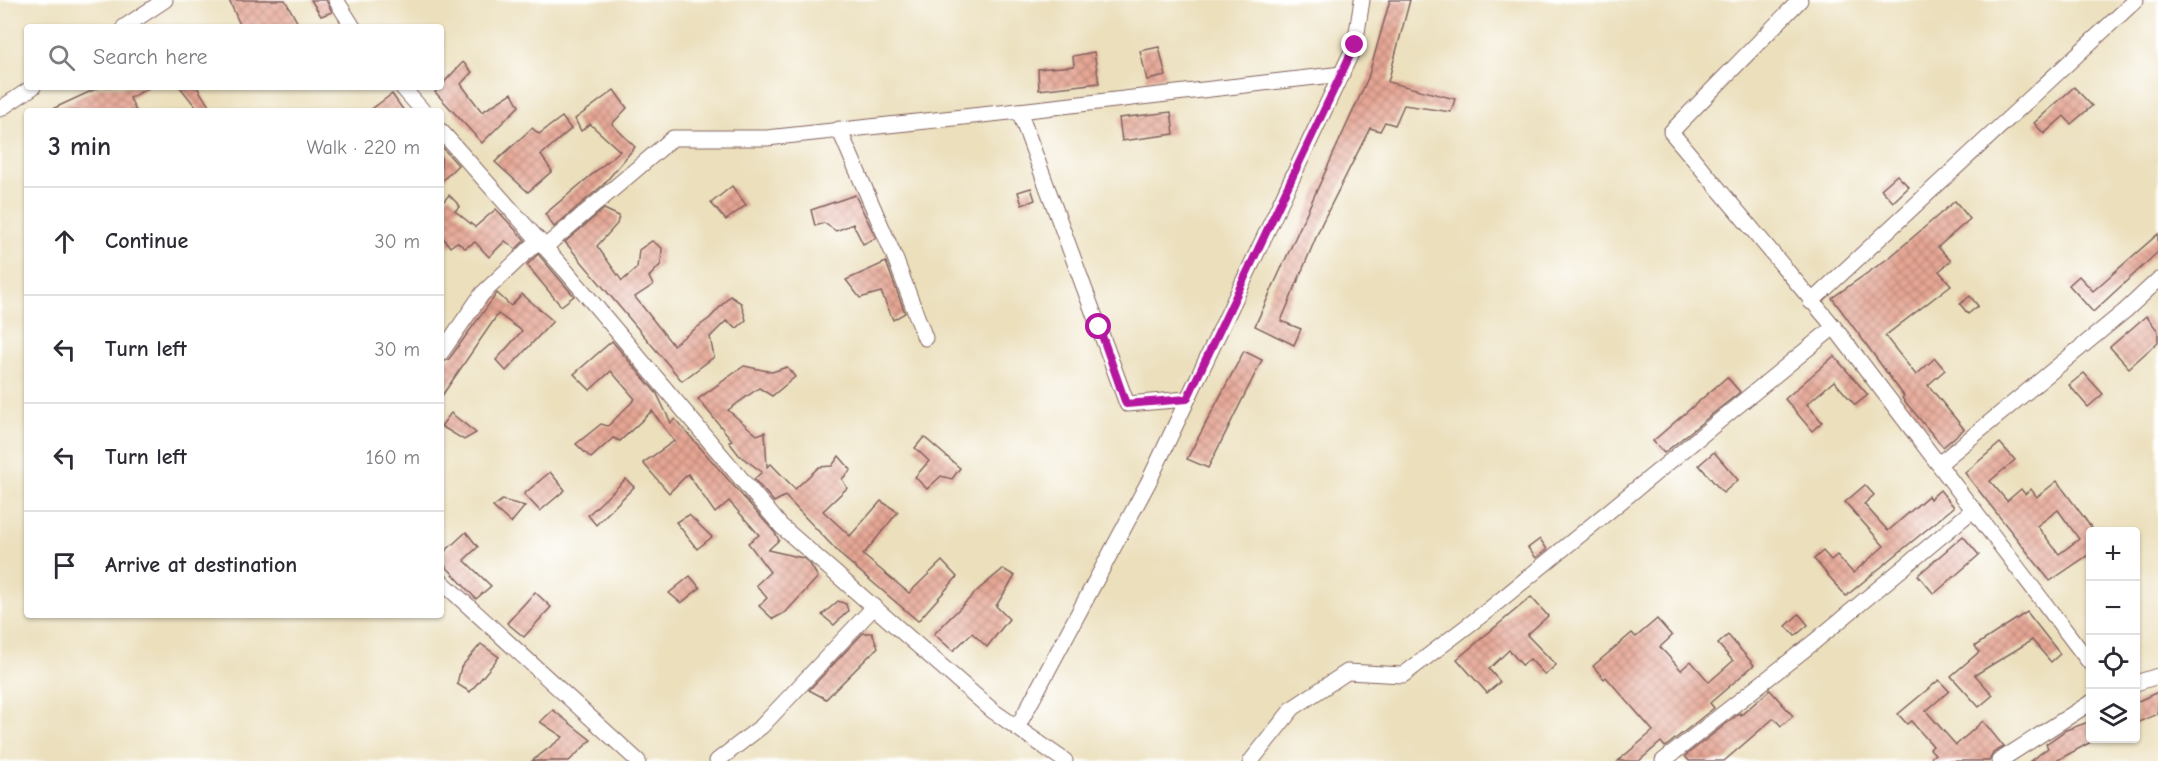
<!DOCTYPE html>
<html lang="en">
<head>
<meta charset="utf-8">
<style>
  :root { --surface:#fff; --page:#f2f2f3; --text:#2b2b33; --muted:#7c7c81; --line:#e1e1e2 }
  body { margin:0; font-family:"Comic Neue",sans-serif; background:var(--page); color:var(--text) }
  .controls { position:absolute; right:18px; bottom:18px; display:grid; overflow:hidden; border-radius:6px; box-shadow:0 2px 4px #0004 }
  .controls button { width:54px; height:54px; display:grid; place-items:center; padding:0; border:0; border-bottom:2px solid var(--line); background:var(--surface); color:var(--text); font:30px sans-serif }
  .stop { position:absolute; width:18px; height:18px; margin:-14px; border:4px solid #b5179e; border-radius:50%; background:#fff }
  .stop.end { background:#b5179e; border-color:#fff; box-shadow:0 2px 6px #0008 }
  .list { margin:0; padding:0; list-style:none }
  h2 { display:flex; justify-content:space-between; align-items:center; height:78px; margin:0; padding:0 24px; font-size:26px }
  h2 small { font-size:20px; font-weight:400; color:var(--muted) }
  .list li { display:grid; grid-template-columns:39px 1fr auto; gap:18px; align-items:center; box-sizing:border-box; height:108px; padding:0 24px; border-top:2px solid var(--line) }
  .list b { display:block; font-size:22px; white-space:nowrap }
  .list em { font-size:20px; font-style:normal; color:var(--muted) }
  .icon { flex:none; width:33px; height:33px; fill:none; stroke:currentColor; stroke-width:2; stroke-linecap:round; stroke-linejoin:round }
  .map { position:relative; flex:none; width:2158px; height:761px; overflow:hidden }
  .search { position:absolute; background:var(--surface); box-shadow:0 2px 4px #0004; left:24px; top:24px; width:420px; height:66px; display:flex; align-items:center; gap:15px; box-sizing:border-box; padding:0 21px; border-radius:6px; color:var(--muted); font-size:22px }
  .panel { position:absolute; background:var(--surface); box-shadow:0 2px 4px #0004; left:24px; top:108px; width:420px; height:510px; border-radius:6px }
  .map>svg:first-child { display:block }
  .building { fill:url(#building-cross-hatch); fill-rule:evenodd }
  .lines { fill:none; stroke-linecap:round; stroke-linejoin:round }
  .minor-casing { stroke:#82625e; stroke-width:17 }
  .minor { stroke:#fff; stroke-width:15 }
  .route { stroke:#b5179e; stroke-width:8 }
</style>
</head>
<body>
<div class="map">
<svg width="2158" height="761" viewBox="0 0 2158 761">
  <defs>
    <pattern id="building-cross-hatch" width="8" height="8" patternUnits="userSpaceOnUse" patternTransform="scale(1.5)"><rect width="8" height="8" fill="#e6a694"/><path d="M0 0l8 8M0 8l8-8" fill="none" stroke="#bc8779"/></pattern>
  </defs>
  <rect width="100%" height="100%" fill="#fff"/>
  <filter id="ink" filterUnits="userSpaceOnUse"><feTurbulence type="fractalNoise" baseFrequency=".0167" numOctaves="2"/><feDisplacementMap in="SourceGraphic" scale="12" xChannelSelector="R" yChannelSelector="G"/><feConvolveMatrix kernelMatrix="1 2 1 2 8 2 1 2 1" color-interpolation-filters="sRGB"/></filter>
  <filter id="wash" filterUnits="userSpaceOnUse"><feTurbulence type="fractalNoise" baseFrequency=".008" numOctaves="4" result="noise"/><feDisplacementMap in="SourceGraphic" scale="24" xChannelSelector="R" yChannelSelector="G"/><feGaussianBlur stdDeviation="1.35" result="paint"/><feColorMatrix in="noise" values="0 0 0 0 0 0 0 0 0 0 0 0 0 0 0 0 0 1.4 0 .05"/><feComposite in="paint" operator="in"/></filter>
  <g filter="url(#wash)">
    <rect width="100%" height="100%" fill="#ebdfbc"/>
    <g id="blocks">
      <!-- building -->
      <g class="building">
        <polygon points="229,0 285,0 300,27 241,27"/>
        <polygon points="311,0 326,0 332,12 321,16"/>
        <polygon points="1390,0 1410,0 1388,82 1455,99 1451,112 1404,105 1395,125 1385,122 1380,131 1370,128 1322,223 1281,321 1301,329 1294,345 1255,326 1368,78"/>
        <polygon points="1159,47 1166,76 1147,80 1140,51"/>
        <polygon points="1094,52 1099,83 1039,90 1038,69 1074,66 1073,56"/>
        <polygon points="463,62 472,72 461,84 482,112 512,93 519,106 482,143 435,92"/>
        <polygon points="100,87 150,87 130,98 136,111 48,111"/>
        <polygon points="180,87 197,87 212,111 199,111"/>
        <polygon points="2074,87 2092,106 2071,124 2064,116 2044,134 2034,123"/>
        <polygon points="614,90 627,108 612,124 635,147 603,185 554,227 545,214 620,151 590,124 581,131 575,119"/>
        <polygon points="392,94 404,111 369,111"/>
        <polygon points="1171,112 1174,134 1122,141 1119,118"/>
        <polygon points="562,117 571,129 541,155 552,171 528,192 495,162 532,128 539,134"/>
        <polygon points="441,146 458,165 441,182"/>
        <polygon points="1897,175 1909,187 1893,202 1881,189"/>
        <polygon points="732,186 746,205 726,220 711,203"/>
        <polygon points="1031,188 1035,200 1022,205 1018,192"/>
        <polygon points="449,195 460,206 455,211 475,227 496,209 525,240 516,249 505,241 489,257 475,242 465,248 457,242 450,247 441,235 441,200 443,202"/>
        <polygon points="855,195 876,238 863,244 853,224 836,231 824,223 815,226 811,210"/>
        <polygon points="1955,201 1970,219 1938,247 1951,261 1939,271 1951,285 1885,336 1916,375 1935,358 1945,370 1928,385 1964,429 1943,447 1902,398 1904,396 1832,298 1890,257"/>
        <polygon points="604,209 619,216 617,224 597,246 622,281 637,268 639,250 652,241 662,248 661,264 649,277 653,285 635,297 673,345 710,318 730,296 741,303 746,320 737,328 726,321 710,337 714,357 682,381 565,242"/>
        <polygon points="2158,234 2158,252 2093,312 2069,285 2079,276 2093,291"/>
        <polygon points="538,254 574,296 561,306 527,265"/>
        <polygon points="886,262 905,313 893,320 881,292 860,298 846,280"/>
        <polygon points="497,293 511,306 522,294 553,321 506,371 496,360 522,331 498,314 441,397 441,363 449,359"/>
        <polygon points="1970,296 1978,306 1968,314 1960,304"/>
        <polygon points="2146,316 2158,331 2158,342 2129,368 2110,347"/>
        <polygon points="612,341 657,394 671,423 675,419 775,533 779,540 768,550 803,558 810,564 818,577 786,612 773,619 759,606 767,598 756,585 770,572 748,543 759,535 729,501 715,513 688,474 669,493 643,463 674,441 652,411 620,441 613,438 591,458 576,444 601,424 608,426 635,399 611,371 590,390 574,374"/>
        <polygon points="1244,351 1262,360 1208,468 1187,459"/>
        <polygon points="1834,356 1868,395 1855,405 1834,381 1807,404 1822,422 1812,431 1785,399"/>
        <polygon points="744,366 772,372 787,367 795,377 772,396 759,388 728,410 757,435 765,432 767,467 771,464 795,489 819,467 832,466 839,456 851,470 842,479 847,488 823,511 850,536 881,501 898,512 863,555 909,593 942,561 957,577 918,621 843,557 785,496 774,502 754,479 762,472 739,455 729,442 732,440 698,399"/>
        <polygon points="2084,373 2103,394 2088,407 2069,385"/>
        <polygon points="1727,377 1740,392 1664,453 1653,441"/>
        <polygon points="451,413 476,433 464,440 441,426"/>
        <polygon points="924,437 960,468 952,479 941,476 927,489 915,477 929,461 915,448"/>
        <path d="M2000,443L2015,460L1990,481L2007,501L2021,489L2025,494L2031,489L2037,497L2057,481L2091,527V553L2050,581L1965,473ZM2058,510L2079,539L2059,554L2037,526Z"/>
        <polygon points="1714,452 1738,480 1723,493 1699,465"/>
        <polygon points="550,472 565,490 540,511 524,494"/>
        <polygon points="626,479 634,487 596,525 588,515"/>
        <polygon points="1865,485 1874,495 1864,504 1888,531 1928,496 1930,499 1940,490 1954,507 1846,596 1814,559 1823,551 1831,560 1837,555 1853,573 1884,546 1845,502"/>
        <polygon points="502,500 525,506 511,523 493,507"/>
        <polygon points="689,515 712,537 697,549 676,522"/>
        <polygon points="466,532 478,547 464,560 491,586 476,599 441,561 441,555"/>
        <polygon points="1963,536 1979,555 1934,594 1918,575"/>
        <polygon points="1540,539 1547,549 1536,558 1528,548"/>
        <polygon points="1003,569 1015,576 996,606 1009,619 987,647 972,633 953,651 934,634 979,589"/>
        <polygon points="690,576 700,588 681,603 669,593"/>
        <polygon points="535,592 551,607 524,637 507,623"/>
        <polygon points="1531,597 1548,616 1527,635 1556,665 1545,675 1530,659 1522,665 1509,650 1489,669 1500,682 1487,693 1457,659"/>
        <polygon points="838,601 846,604 848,611 834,625 822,615"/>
        <polygon points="2027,612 2060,654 2051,662 2032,640 1975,675 1993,695 1979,707 1951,676 1979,652 1975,646"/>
        <polygon points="1799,614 1808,625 1795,636 1786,626"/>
        <polygon points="1657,619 1672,636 1660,647 1681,670 1691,661 1709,682 1733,661 1718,644 1728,635 1754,665 1710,703 1714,708 1665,747 1661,742 1639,761 1618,761 1653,731 1606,677 1604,679 1593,666 1632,633 1636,637"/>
        <polygon points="863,633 872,633 878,647 826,699 809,690"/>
        <polygon points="481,644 499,657 470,692 457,684 461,667"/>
        <polygon points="1939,680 1949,691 1926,711 1956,745 1983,721 2004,747 1993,753 1989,761 1927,761 1935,754 1930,749 1933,746 1911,721 1907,724 1898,714"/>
        <polygon points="1770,690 1793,716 1781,726 1774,718 1724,761 1689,761 1685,756 1740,713 1741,715"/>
        <polygon points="2158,692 2158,714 2136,723 2136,702"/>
        <polygon points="553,710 591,740 569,761 532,761 563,737 540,722"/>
        <polygon points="2091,721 2091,742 2056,761 2030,761 2048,748 2046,744 2066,730"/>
      </g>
    </g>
  </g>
  <g filter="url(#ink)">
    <use href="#blocks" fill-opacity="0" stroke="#82625e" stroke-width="1.5"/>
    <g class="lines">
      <defs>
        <g id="minor">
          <polyline points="336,0 353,27"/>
          <polyline points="1800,0 1671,132 1834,327 2090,663"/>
          <polyline points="124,27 165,0"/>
          <polyline points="402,87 423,111"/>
          <polyline points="0,109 33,87"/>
          <polyline points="1019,111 1342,74"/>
          <polyline points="839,129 895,258 925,338"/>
          <polyline points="441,131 566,271 781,526 993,711 1065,761"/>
          <polyline points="545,247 673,138 767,138 1019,111 1127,404 1187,399"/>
          <polyline points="1811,302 2136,0"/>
          <polyline points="441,353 482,294 539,240"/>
          <polyline points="1939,464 2126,310 2158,280"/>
          <polyline points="441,581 638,761"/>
          <polyline points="2136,683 2158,676"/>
          <polyline points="1017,728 1149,481 1355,45 1362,0"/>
          <polyline points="717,761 762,726 874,607"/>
          <polyline points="1251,761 1293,708 1347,672 1403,675 1487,611 1834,327"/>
          <polyline points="1663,761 1814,642 1974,509"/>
          <polyline points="1999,761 2090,703"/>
        </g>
      </defs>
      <!-- minor casing -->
      <use href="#minor" class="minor-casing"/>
      <!-- minor -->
      <use href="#minor" class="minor"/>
    </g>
  </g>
  <g class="lines" filter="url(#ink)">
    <!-- route -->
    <polyline class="route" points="1099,327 1126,404 1187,399 1355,45"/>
  </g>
</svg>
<div class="controls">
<button>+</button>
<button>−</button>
<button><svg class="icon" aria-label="locate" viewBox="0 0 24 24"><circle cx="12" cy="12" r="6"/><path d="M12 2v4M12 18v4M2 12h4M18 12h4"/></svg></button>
<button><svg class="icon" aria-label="layers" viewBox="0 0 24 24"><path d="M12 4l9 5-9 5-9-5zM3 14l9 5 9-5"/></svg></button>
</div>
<div class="stop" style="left:1099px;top:327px"></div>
<div class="stop end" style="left:1355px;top:45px"></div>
<div class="search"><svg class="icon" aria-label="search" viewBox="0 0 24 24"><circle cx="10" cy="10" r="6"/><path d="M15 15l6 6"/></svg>Search here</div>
<section class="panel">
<h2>3 min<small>Walk · 220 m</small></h2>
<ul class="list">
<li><svg class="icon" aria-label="ahead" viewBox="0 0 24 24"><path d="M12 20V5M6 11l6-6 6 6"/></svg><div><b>Continue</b></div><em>30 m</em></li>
<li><svg class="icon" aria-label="left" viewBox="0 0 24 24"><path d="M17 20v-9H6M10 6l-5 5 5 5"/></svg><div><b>Turn left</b></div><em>30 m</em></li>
<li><svg class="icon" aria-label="left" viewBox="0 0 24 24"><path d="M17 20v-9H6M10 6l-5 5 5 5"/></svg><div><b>Turn left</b></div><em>160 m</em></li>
<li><svg class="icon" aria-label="arrive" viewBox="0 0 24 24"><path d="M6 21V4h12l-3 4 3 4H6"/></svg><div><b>Arrive at destination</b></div></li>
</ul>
</section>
</div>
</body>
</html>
